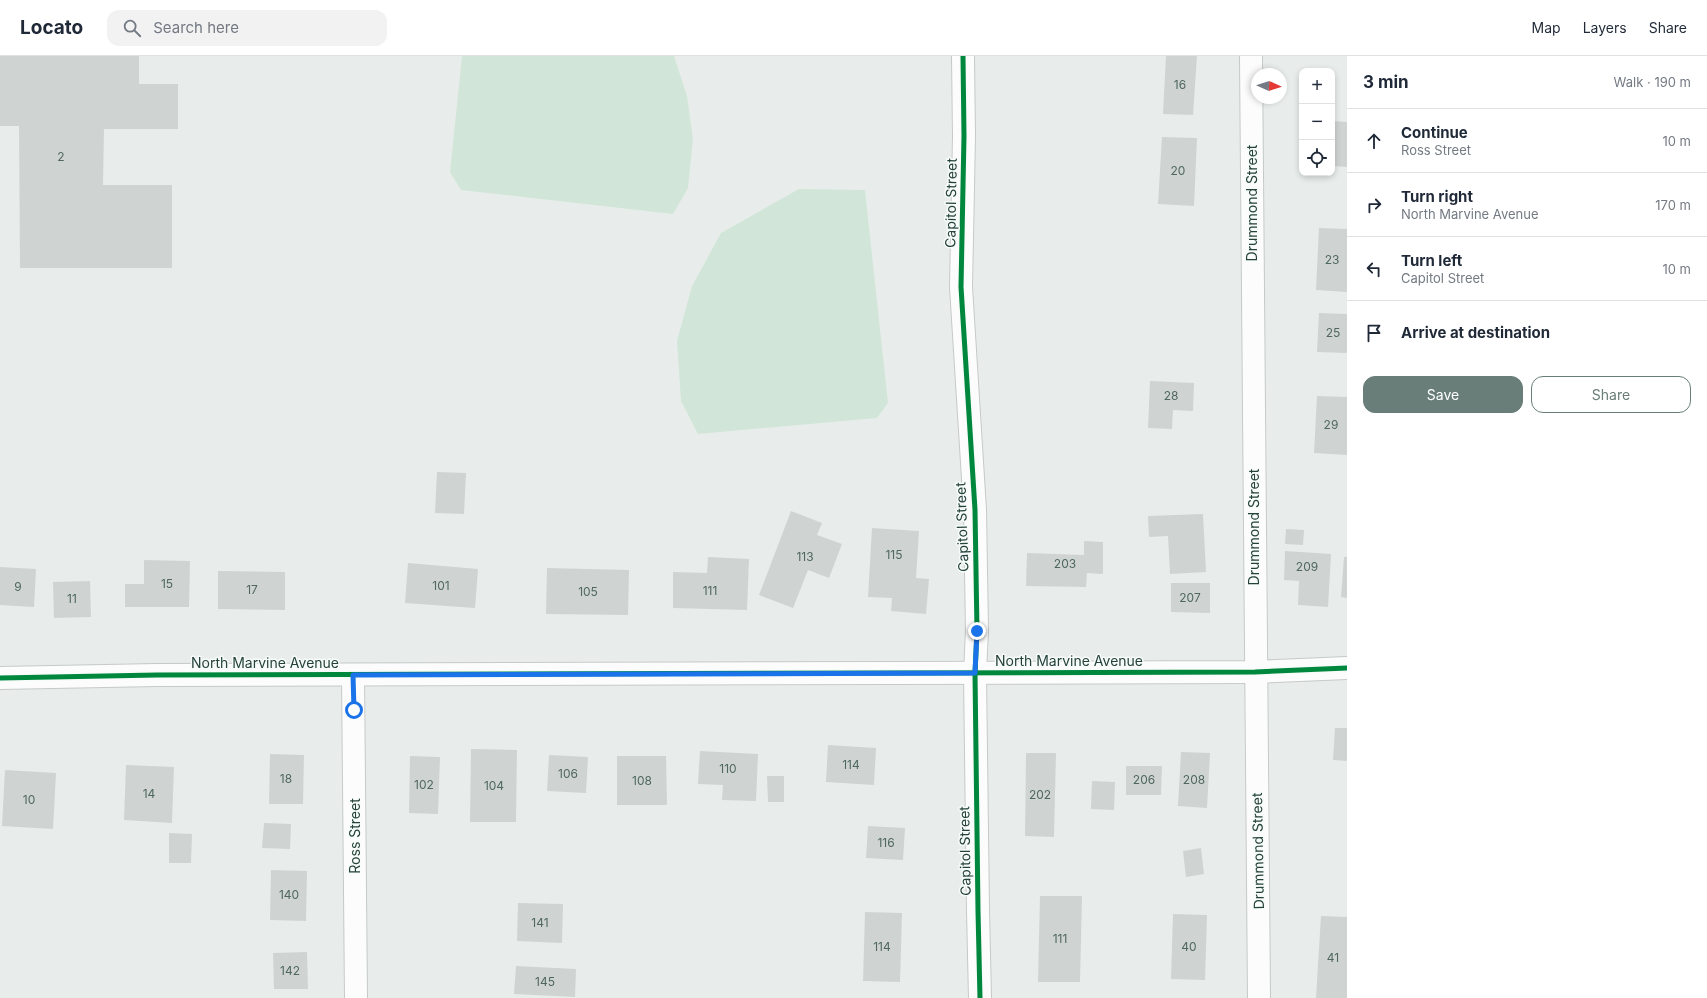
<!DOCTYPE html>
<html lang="en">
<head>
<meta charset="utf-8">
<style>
  :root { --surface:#fff; --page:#f2f2f3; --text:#1f2937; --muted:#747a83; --line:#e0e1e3; --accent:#697e78 }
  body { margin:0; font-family:Inter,sans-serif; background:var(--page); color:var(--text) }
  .controls { position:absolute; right:12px; top:12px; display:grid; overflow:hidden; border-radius:8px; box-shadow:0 2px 6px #0003 }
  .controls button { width:36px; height:36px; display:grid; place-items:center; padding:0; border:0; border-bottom:1px solid var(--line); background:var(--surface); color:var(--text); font:20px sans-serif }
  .compass { position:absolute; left:1251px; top:12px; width:36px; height:36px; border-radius:50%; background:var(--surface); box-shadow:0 2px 6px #0003; rotate:93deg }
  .stop { position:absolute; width:12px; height:12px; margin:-9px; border:3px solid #1a73e8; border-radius:50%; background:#fff }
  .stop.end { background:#1a73e8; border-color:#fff; box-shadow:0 1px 4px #0008 }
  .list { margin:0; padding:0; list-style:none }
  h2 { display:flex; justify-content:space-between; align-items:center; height:52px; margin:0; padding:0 16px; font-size:17px }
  h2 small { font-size:13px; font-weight:400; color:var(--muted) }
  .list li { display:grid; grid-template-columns:26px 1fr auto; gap:12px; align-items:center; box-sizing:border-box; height:64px; padding:0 16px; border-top:1px solid var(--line) }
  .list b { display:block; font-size:15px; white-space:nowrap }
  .list p { margin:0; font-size:13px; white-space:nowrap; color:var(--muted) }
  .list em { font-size:13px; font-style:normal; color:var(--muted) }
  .actions { display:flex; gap:8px; padding:12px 16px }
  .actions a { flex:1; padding:9px 0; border:1px solid var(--accent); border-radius:12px; text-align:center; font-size:14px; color:var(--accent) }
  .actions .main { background:var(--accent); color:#fff }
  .icon { flex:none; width:22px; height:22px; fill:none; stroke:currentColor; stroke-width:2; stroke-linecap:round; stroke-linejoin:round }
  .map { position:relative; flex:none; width:1347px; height:942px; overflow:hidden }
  header { display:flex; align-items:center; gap:24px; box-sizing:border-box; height:56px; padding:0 20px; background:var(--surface); border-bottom:1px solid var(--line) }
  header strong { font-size:19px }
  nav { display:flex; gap:22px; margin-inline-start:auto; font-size:14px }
  .search { width:280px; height:36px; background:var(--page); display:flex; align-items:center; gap:10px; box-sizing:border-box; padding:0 14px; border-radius:12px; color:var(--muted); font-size:15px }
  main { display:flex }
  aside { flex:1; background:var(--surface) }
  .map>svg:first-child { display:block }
  .green { fill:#d1e6d8 }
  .building { fill:#cfd4d2 }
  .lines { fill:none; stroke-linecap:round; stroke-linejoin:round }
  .minor-casing { stroke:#c5cac8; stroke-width:24 }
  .minor { stroke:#fcfcfc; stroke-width:22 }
  .cycleway-casing { stroke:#f7fbf9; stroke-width:8 }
  .cycleway { stroke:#00873e; stroke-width:5 }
  .route { stroke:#1a73e8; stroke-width:5 }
  .labels { text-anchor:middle; stroke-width:3; stroke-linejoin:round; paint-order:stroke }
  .number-label { font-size:12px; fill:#506761 }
  .street-label { font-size:14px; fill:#24423a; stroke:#f7fbf9 }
</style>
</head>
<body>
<header>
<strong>Locato</strong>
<div class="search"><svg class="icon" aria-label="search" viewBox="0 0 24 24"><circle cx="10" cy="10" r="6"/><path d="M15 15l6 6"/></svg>Search here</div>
<nav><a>Map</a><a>Layers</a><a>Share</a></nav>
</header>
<main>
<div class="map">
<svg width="1347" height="942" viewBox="0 0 1347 942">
  <rect width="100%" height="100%" fill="#e8edeb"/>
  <!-- green -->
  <g class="green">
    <polygon points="462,0 674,0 687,40 693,83 688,132 673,158 461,134 450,116"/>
    <polygon points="799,133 865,134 888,347 877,362 698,378 681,345 677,285 692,230 721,177"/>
  </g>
  <!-- building -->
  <g class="building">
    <polygon points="0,0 139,0 139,28 178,28 178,73 104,73 103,129 172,129 172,212 20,212 19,70 0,70"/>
    <polygon points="1166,0 1197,0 1193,59 1163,58"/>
    <polygon points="1332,65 1347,66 1347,111 1332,110"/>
    <polygon points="1162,81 1197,82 1194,150 1158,148"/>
    <polygon points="1319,172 1347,173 1347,236 1316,234"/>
    <polygon points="1319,257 1347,258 1347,297 1317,296"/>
    <polygon points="1150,325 1194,327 1193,355 1173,354 1172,373 1148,372"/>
    <polygon points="1317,340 1347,341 1347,399 1314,397"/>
    <polygon points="437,416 466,417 464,458 435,457"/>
    <polygon points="791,455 822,467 817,479 842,488 829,522 808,514 793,552 759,539"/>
    <polygon points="1203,458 1206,516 1170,518 1168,480 1149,481 1148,460"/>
    <polygon points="872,472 919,475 916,522 929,523 926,558 891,555 892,542 868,541"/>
    <polygon points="1286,473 1304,474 1303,489 1285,488"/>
    <polygon points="1084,485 1103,486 1103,518 1087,517 1086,531 1026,530 1027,497 1084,499"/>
    <polygon points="1285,495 1331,498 1328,551 1298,549 1299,525 1284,524"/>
    <polygon points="708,501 749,503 747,554 673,552 673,516 707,517"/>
    <polygon points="1344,501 1347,501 1347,542 1341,541"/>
    <polygon points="144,504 190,505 189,551 125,551 125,528 144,528"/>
    <polygon points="408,507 478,513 475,552 405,547"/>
    <polygon points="0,511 36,513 34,551 0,549"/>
    <polygon points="547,512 629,514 628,559 546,558"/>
    <polygon points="218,515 285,516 285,554 218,553"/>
    <polygon points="90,525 91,561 54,562 53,526"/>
    <polygon points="1171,527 1210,527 1210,557 1171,556"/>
    <polygon points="1335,672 1347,672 1347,705 1333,704"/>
    <polygon points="828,689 876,692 874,729 826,726"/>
    <polygon points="471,693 517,694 516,766 470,766"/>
    <polygon points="700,695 758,698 756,745 722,744 723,729 698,728"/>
    <polygon points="1181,696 1210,697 1207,752 1178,750"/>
    <polygon points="1026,697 1056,697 1054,781 1025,780"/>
    <polygon points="270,698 304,699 303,748 269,748"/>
    <polygon points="549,699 588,701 586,737 547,735"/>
    <polygon points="410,700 440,701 438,758 409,757"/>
    <polygon points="617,700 666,700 667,749 617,749"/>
    <polygon points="126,709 174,711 172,767 124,764"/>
    <polygon points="1126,710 1162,710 1161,739 1126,739"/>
    <polygon points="5,714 56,717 53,773 2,770"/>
    <polygon points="767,720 784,720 784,746 768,746"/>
    <polygon points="1092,725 1115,726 1114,754 1091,753"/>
    <polygon points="264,767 291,768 290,793 262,792"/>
    <polygon points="868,770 905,772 903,804 866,802"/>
    <polygon points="169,777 192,778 191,807 169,807"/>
    <polygon points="1201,792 1204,818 1186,821 1183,795"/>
    <polygon points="271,814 307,815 306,865 270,864"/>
    <polygon points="1040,840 1082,840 1080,926 1038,926"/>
    <polygon points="518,847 563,848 562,887 517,885"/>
    <polygon points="865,856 902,857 900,926 863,925"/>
    <polygon points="1173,858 1207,859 1205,924 1171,923"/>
    <polygon points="1321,860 1347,861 1347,942 1316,942"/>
    <polygon points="307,896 308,933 274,933 273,897"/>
    <polygon points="516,910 576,913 575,941 514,938"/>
  </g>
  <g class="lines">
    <defs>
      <g id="minor">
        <polyline points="963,0 964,80 961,231 975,454 977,575 975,617 978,855 980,942"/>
        <polyline points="1251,0 1259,942"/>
        <polyline points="353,619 356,942"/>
        <polyline points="0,622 157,619 1255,616 1347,612"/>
      </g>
    </defs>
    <!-- minor casing -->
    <use href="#minor" class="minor-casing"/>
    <!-- minor -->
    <use href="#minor" class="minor"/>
    <defs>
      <g id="cycleway">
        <polyline points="963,0 964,80 961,231 975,454 977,575 975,617 978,855 980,942"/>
        <polyline points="0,622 157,619 1255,616 1347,612"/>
      </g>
    </defs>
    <!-- cycleway casing -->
    <use href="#cycleway" class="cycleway-casing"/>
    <!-- cycleway -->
    <use href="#cycleway" class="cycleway"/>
  </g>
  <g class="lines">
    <!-- route -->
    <polyline class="route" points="354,654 353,619 975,617 977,575"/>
  </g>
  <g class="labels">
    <!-- number labels -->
    <g class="number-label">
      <text x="1180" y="33">16</text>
      <text x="61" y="105">2</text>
      <text x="1178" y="119">20</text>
      <text x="1332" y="208">23</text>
      <text x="1333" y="281">25</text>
      <text x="1171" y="344">28</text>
      <text x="1331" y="373">29</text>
      <text x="894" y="503">115</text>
      <text x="805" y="505">113</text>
      <text x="1065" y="512">203</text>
      <text x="1307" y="515">209</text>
      <text x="167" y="532">15</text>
      <text x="441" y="534">101</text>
      <text x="18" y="535">9</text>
      <text x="252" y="538">17</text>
      <text x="710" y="539">111</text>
      <text x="588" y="540">105</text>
      <text x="1190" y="546">207</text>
      <text x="72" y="547">11</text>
      <text x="851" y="713">114</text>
      <text x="728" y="717">110</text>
      <text x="568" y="722">106</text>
      <text x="286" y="727">18</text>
      <text x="1144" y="728">206</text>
      <text x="1194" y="728">208</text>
      <text x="642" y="729">108</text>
      <text x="424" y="733">102</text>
      <text x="494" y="734">104</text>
      <text x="149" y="742">14</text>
      <text x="1040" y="743">202</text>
      <text x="29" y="748">10</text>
      <text x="886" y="791">116</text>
      <text x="289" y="843">140</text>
      <text x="540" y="871">141</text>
      <text x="1060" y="887">111</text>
      <text x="882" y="895">114</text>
      <text x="1189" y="895">40</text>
      <text x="1333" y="906">41</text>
      <text x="290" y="919">142</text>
      <text x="545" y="930">145</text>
    </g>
    <!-- street labels -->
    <g class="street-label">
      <text transform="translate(951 147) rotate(-89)" y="5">Capitol Street</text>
      <text transform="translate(1252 147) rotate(-90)" y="5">Drummond Street</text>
      <text transform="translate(962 471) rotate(-92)" y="5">Capitol Street</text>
      <text transform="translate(1254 471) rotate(-90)" y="5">Drummond Street</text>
      <text x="1069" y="610">North Marvine Avenue</text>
      <text x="265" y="612">North Marvine Avenue</text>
      <text transform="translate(355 780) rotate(-90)" y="5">Ross Street</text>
      <text transform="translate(965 795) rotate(-91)" y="5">Capitol Street</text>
      <text transform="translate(1258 795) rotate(-91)" y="5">Drummond Street</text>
    </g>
  </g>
</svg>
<div class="controls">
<button>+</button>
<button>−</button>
<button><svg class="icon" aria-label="locate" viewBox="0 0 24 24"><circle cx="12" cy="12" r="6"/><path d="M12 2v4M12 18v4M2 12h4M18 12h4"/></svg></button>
</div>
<svg class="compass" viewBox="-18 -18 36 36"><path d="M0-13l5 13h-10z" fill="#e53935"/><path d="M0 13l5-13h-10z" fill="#747a83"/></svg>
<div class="stop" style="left:354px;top:654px"></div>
<div class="stop end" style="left:977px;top:575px"></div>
</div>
<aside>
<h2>3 min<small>Walk · 190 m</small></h2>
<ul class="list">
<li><svg class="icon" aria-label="ahead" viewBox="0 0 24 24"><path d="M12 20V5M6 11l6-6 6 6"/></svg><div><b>Continue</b><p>Ross Street</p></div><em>10 m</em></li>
<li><svg class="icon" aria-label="right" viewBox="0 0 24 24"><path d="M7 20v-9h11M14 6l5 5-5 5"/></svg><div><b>Turn right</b><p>North Marvine Avenue</p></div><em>170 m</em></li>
<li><svg class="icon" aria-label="left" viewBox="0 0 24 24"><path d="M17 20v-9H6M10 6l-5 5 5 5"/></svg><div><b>Turn left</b><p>Capitol Street</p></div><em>10 m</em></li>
<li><svg class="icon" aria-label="arrive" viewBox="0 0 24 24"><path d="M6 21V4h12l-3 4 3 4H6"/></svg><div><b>Arrive at destination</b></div></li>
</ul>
<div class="actions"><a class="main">Save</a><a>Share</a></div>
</aside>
</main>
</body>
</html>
